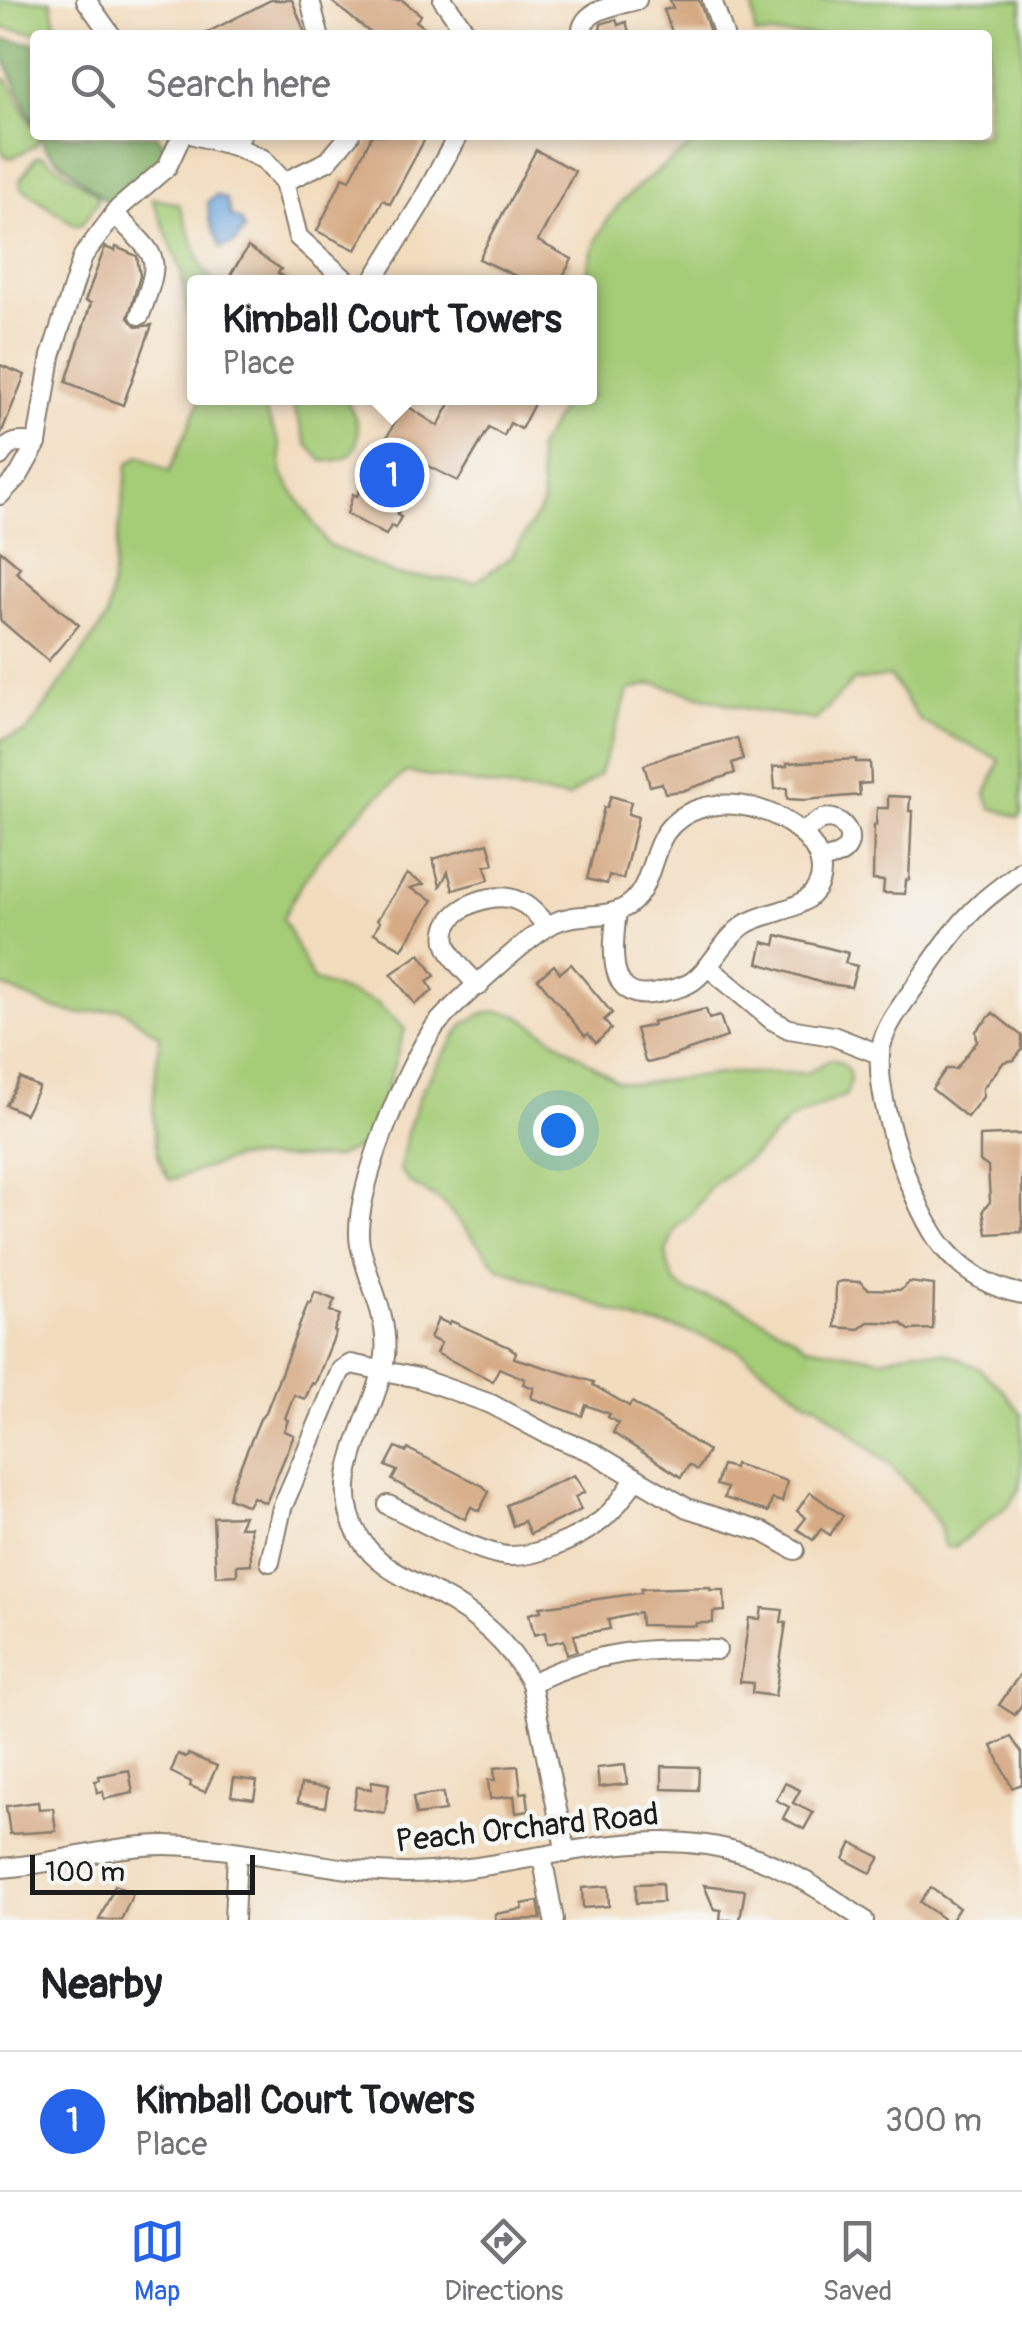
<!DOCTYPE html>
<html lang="en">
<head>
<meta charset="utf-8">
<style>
  :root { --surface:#fff; --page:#f2f2f2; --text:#202124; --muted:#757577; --line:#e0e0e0; --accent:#2563eb }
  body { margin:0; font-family:Pangolin,sans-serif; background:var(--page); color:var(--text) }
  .scale { position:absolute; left:30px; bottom:25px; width:225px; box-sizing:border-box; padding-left:10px; border:5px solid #1c1c1c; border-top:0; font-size:28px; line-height:35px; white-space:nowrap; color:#1c1c1c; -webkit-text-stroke:8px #f6f6f2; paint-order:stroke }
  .you { position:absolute; left:558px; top:1130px; width:35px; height:35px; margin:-25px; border:8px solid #fff; border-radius:50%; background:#1a73e8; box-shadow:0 0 0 15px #1a73e833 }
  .badge { display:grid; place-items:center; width:65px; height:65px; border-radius:50%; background:var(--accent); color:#fff; font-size:32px; font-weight:700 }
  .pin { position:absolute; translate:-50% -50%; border:5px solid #fff; box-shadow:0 2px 10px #0006 }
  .popup { position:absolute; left:187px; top:275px; width:410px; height:130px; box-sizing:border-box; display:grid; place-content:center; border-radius:10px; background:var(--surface); filter:drop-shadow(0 2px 8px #0005); font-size:32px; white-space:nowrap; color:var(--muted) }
  .popup b { font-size:38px; color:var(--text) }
  .popup::after { content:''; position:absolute; left:50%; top:100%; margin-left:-20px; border:20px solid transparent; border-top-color:var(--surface) }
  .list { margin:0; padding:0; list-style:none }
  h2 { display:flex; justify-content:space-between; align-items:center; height:130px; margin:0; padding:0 40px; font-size:42px }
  h2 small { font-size:32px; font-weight:400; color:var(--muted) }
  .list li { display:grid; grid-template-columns:65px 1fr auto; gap:30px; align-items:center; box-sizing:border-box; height:140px; padding:0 40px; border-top:2px solid var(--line) }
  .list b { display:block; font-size:38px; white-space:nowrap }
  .list p { margin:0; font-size:32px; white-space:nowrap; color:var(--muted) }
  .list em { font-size:32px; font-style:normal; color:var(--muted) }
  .icon { flex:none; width:55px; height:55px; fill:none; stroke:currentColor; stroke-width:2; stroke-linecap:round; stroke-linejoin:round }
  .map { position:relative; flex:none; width:1022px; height:1920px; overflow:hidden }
  .search { position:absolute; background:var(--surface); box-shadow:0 5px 15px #0003; left:30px; right:30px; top:30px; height:110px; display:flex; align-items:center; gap:25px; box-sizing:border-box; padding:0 35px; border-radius:10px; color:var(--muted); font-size:38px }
  .sheet { height:270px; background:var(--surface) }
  nav { display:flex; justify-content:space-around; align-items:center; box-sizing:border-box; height:140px; border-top:2px solid var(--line); background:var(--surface); font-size:28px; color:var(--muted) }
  nav a { display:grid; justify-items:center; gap:5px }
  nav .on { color:var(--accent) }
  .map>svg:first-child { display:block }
  .green { fill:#a5cc77; stroke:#60744a; stroke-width:2.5 }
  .forest { fill:#84b068; stroke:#506642; stroke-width:2.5 }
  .water { fill:#6fa6dd; stroke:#46617c; stroke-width:2.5 }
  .building { fill:#d6aa85 }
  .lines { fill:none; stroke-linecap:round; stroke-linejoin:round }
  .minor-casing { stroke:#877c6d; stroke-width:22 }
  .minor { stroke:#fff; stroke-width:18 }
  .labels { text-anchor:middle; stroke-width:9; stroke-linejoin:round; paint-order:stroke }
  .street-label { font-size:32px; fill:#1c1c1c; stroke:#f6f6f2 }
</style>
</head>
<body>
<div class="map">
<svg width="1022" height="1920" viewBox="0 0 1022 1920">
  <rect width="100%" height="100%" fill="#f6f6f2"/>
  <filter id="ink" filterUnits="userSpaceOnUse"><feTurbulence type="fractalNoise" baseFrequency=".01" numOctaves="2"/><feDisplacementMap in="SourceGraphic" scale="20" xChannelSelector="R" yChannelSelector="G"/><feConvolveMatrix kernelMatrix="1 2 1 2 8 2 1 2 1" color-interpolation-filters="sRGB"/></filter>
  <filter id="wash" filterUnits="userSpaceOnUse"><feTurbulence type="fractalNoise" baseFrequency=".0048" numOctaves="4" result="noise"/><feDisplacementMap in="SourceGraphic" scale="40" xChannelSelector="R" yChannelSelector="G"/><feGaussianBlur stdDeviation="2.25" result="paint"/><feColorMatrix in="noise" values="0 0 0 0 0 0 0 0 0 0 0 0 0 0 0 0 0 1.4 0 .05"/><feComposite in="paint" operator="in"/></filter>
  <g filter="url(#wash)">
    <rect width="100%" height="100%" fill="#f2dcbe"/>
    <!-- green -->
    <g class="green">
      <polygon points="0,0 51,0 58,35 0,28"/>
      <path d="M758,0H1022V814L1019,817L991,808L986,794L1000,760L920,721L890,676L853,681L816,720L747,709L654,683L629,690L599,775L567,798L406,772C354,816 311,857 283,919L313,980L377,1003L405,1029L379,1113L359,1147L334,1158H235L170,1180C144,1145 155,1077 160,1036L120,1008L78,1014L49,1007L0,985V740L27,732L107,618L128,464L140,455L169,472L201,398H259L280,444L282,474L327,544L396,575L475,582L511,557L543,505L537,450L567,398H590V282H586C593,206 650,178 706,135L763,138L769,135H987V35H755L753,5Z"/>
      <polygon points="0,78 8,80 39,138 36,145 12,158 5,156 0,146"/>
      <polygon points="43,156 97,194 98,201 82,224 75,225 21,187 20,180 36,157"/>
      <polygon points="152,198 179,204 202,267 213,282 195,282 194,355 181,270"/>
      <path d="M290,398H345C363,426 368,463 322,461L307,444Z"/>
      <path d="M497,1011L518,1015L617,1081L635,1084L729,1073H807L831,1059C852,1064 853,1078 846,1095L791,1119L755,1154L711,1186L691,1215L677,1226L666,1252L669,1268L675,1283L688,1292L731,1303L792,1335L806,1346L881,1359L917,1350L946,1353L979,1368L1003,1390L1022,1415V1475L1019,1490L1011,1503L955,1547H944L940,1526L925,1504L892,1467L817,1404L809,1402L735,1348L681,1329L645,1323L499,1268L441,1201L410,1183L400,1170L407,1133L421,1092L438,1063L464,1024L480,1015Z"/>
    </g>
    <!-- forest -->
    <g class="forest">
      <polygon points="0,39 35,43 35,126 0,50"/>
      <polygon points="39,135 157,135 168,150 110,204 46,149"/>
    </g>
    <!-- water -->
    <polygon class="water" points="216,195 226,199 231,216 241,221 244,230 235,243 221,248 209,219 208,201"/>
    <g id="blocks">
      <!-- building -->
      <g class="building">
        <polygon points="271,0 292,0 306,35 202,35"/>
        <polygon points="330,0 402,0 421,15 416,21 434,35 373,35"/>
        <polygon points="670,0 699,0 711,35 673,35 664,10 673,8"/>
        <polygon points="616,19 618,25 626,22 630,35 595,35 600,30 601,24"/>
        <polygon points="372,135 427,135 390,204 383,200 356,250 317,231 343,177 350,180"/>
        <polygon points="536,150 575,171 538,241 572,259 560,282 512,282 516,276 479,259"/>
        <polygon points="105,247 115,251 116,247 137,256 140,276 128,318 137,327 152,325 123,405 66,382 91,303 85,301"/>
        <polygon points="248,247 281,269 278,273 292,282 243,282 231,274"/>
        <polygon points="0,365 25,375 0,436"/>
        <polygon points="453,398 537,398 521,429 510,423 504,436 489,428 458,481 424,464 397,515 401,517 395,528 391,526 386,535 347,514 353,494 357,496 404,404 438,426"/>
        <polygon points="0,550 20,567 16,572 79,625 48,661 0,620"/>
        <polygon points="737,738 743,759 732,763 735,773 682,791 665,793 662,783 650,786 644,765 672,754"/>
        <polygon points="856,759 856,762 870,762 871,783 859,784 860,795 805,800 787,799 787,788 775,789 773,767 787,766 787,763"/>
        <polygon points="611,796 631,802 628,814 638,817 623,879 609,875 607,884 587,879 604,807 607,808"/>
        <polygon points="888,796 910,797 909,811 912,811 909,880 906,880 905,894 883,893 884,881 873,880 874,825 876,825 877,808 888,808"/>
        <polygon points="488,843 494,864 485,866 489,880 453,890 448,872 440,886 433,859"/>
        <polygon points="407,874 424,884 410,888 433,900 402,949 374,933 380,922 377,920"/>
        <polygon points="777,935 848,953 845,963 857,966 851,987 822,983 758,963 763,942 775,945"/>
        <polygon points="420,954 435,976 427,981 433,991 415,1004 391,974"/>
        <polygon points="571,964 612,1013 604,1020 611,1029 596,1043 588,1034 585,1036 538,979 554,965 560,973"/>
        <polygon points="706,1009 709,1019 720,1016 727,1037 663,1059 648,1063 645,1061 636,1029 653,1025 652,1022"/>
        <polygon points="993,1013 1022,1036 1022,1050 1014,1060 1004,1062 983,1088 983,1097 967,1117 932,1089 946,1069 956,1069 977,1041 976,1031"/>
        <polygon points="20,1078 39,1087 25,1114 6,1105"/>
        <polygon points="1022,1134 1022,1232 987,1234 983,1210 990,1202 988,1167 980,1161 980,1136"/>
        <polygon points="842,1281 860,1282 868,1289 901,1290 909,1282 934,1285 933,1329 909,1330 901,1323 876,1322 868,1322 859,1329 835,1327 836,1283"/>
        <polygon points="315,1292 335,1300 330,1311 340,1315 334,1331 336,1332 315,1384 312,1383 305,1399 294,1395 285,1418 288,1420 284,1431 294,1435 266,1503 253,1497 248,1506 229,1498 231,1489 260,1419 266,1412 308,1303 310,1304"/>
        <polygon points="438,1319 449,1324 451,1321 509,1347 516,1352 514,1358 594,1382 593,1385 629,1406 632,1402 708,1451 697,1470 689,1465 681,1477 613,1433 618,1423 608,1417 610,1414 586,1405 582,1416 531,1398 534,1388 523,1384 525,1379 499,1368 493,1381 436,1353 441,1343 430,1338"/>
        <polygon points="396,1447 406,1452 408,1449 483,1486 489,1492 479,1511 471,1507 465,1519 392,1480 397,1471 386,1466"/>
        <polygon points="735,1464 787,1481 782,1502 772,1499 768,1512 724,1498 727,1488 716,1485 722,1465 734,1468"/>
        <polygon points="574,1475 585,1492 575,1497 581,1510 530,1534 524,1521 513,1526 506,1505"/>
        <polygon points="810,1492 843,1516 830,1535 821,1529 813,1540 797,1529 806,1518 797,1511"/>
        <polygon points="244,1516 239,1527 250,1527 251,1564 237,1565 237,1575 216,1576 213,1517"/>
        <polygon points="710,1587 710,1590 724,1590 725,1611 713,1612 713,1623 696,1623 696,1626 641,1625 640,1613 608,1620 610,1629 574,1635 577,1651 567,1654 564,1640 547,1644 545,1632 534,1635 529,1614 541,1611 540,1607 641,1593 641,1589"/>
        <polygon points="762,1608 783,1610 781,1622 786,1623 775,1696 752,1693 753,1683 740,1682 749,1618 760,1619"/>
        <polygon points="1022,1671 1022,1704 1015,1715 999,1705"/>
        <polygon points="1011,1737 1022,1753 1022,1784 1012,1788 992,1746"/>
        <polygon points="178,1754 186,1757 188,1754 217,1766 205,1792 190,1786 191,1782 171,1772"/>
        <polygon points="625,1765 627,1784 599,1787 597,1768"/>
        <polygon points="518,1766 521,1793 527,1792 529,1811 516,1813 514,1796 490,1799 488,1780 495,1780 494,1768"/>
        <polygon points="662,1766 699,1767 698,1790 662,1789"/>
        <polygon points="129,1770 133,1793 104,1799 103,1792 97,1793 95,1781 100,1780 99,1776"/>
        <polygon points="234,1778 257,1781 254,1799 231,1796"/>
        <polygon points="372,1781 389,1784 385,1813 353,1808 357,1787 371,1789"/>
        <polygon points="785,1783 800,1790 793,1803 813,1813 804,1829 783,1818 789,1807 776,1800"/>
        <polygon points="301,1784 328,1788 325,1807 298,1802"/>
        <polygon points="443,1793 445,1811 416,1815 413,1797"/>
        <polygon points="38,1802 39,1809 53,1808 56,1831 10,1834 6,1806"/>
        <polygon points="852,1843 880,1857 871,1873 844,1859"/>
        <polygon points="662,1883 663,1902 636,1903 636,1884"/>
        <polygon points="115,1885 133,1894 121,1920 99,1920"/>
        <polygon points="704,1885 745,1890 740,1920 720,1920 721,1910 714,1909"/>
        <polygon points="608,1886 609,1906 583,1908 582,1888"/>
        <polygon points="931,1888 959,1908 951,1920 945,1920 920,1902"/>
        <polygon points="538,1901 541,1919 495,1920 495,1914 523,1909 522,1904"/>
      </g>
    </g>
  </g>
  <g filter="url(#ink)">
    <use href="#blocks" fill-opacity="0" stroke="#877c6d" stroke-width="2.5"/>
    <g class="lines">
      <defs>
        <g id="minor">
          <polyline points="86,0 111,35"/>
          <polyline points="310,0 319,35"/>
          <polyline points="443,0 468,35"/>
          <polyline points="712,0 724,35"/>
          <path d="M581,35C582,8 616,6 637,0"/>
          <polyline points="194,135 237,147"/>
          <polyline points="241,135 237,147 263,159 284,182 328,161 350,135"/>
          <polyline points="284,182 298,237 348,282"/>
          <path d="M114,213C158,260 163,252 140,315"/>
          <polyline points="372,282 421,203 458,135"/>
          <path d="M0,456C10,440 19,441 37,443"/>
          <polyline points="0,495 19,475 37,443 51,356 83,256 119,208 167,167 182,135"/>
          <path d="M802,834C808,829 815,822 823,819C841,814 858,837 844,851C838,857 827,858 820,860"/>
          <path d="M1022,870C1008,882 993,892 980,904C954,928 934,959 914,988C902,1005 889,1021 883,1040C867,1084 914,1213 944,1248C965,1273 991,1288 1022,1294"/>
          <polyline points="707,966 772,1020 789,1029 833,1036 879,1054"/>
          <path d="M479,986C468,974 450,959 446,942C440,911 486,893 509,898C527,902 536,914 547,926"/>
          <path d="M388,1505C424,1522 462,1546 501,1555C531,1561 579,1538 602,1520C616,1508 626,1493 636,1478"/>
          <polyline points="270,1562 282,1508 341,1370 351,1364 418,1378 491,1404 545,1433 594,1453 687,1508 763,1532 795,1550"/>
          <path d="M531,1683C596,1651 646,1647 717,1650"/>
          <path d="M566,1853L531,1683C510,1644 478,1616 439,1595C409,1579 378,1568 360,1538C322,1477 377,1418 385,1356C389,1317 368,1282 360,1245C351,1196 406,1066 436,1025C454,1004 533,932 556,922C577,912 602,919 622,909C651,896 650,854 666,832C700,786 783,803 812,845C823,861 825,880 812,894C797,912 763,912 744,925C723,940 713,966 693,981C683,988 669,990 657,993C604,1005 613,943 617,911"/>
          <polyline points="542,1856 554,1920"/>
          <path d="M0,1868C56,1865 109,1845 165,1845C246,1846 326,1873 407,1873C518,1872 635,1819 745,1854C790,1868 827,1894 864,1920"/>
          <polyline points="234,1920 237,1852"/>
        </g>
      </defs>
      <!-- minor casing -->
      <use href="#minor" class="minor-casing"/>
      <!-- minor -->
      <use href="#minor" class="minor"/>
    </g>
  </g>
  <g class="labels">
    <!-- street labels -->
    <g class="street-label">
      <text transform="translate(527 1827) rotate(-6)" y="11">Peach Orchard Road</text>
    </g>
  </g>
</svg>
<div class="scale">100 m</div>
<div class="you"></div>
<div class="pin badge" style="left:392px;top:475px">1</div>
<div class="popup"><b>Kimball Court Towers</b>Place</div>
<div class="search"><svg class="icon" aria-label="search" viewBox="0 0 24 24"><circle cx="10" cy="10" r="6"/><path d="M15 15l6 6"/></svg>Search here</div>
</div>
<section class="sheet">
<h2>Nearby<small></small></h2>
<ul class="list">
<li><span class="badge">1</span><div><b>Kimball Court Towers</b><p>Place</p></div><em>300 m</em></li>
</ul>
</section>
<nav>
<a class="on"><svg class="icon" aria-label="map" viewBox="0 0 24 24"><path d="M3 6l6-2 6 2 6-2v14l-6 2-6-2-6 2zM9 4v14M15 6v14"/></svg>Map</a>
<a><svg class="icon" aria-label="directions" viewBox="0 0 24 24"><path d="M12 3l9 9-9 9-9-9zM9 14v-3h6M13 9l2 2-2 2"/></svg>Directions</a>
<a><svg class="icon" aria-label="saved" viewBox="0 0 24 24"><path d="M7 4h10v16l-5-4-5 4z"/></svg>Saved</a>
</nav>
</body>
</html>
